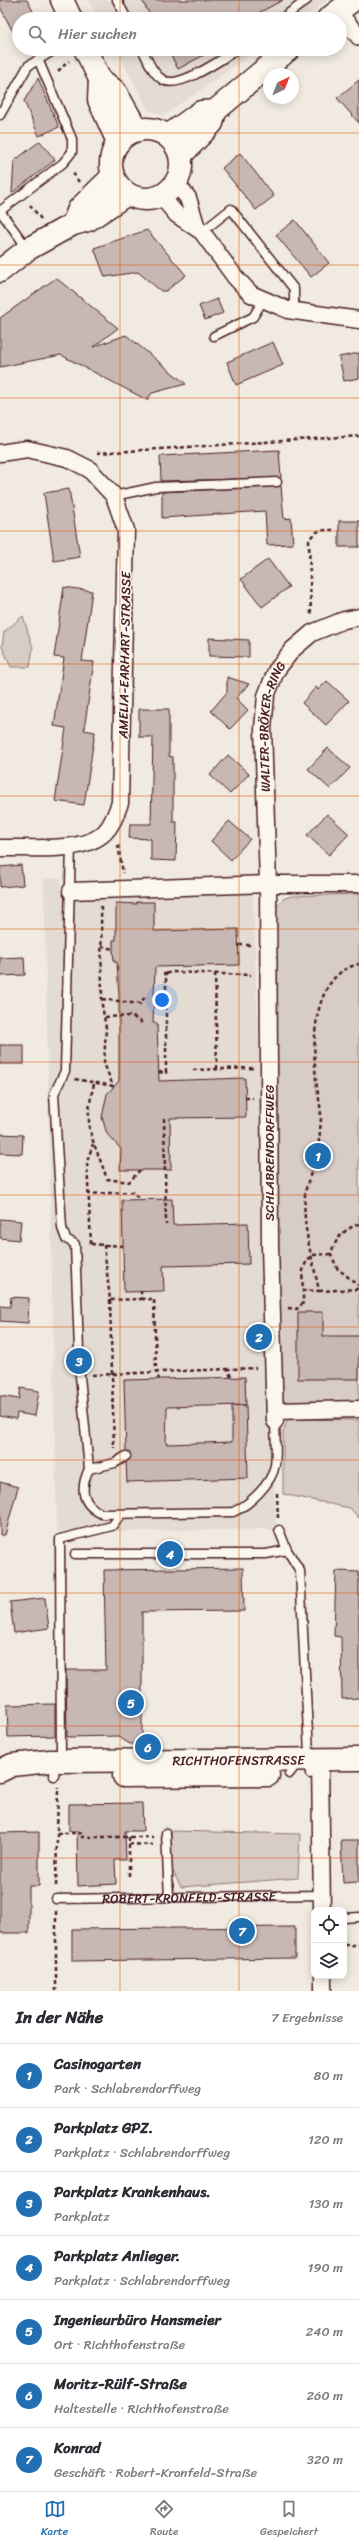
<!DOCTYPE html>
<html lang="de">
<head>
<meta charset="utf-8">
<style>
  :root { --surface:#fff; --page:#f2f2f3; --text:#2b2b33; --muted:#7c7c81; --line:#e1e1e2; --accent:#1f6fb2 }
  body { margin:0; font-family:Sriracha,sans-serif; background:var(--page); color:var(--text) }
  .controls { position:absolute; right:12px; bottom:12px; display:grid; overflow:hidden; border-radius:8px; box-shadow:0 2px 10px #0003 }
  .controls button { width:36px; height:36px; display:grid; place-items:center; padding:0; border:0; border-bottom:1px solid var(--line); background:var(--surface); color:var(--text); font:20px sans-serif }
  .compass { position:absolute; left:263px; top:68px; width:36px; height:36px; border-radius:50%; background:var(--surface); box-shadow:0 2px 10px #0003; rotate:43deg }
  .you { position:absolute; left:162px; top:1000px; width:14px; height:14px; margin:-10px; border:3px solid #fff; border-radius:50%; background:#1a73e8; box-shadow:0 0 0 6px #1a73e833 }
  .badge { display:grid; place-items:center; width:26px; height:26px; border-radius:50%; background:var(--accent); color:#fff; font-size:13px; font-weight:700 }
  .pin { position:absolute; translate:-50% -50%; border:2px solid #fff; box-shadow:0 1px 4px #0006 }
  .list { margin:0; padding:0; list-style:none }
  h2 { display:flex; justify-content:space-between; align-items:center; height:52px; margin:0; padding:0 16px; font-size:17px }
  h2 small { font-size:13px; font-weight:400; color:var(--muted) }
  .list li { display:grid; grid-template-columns:26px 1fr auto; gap:12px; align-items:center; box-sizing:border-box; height:64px; padding:0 16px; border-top:1px solid var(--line) }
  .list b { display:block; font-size:15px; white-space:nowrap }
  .list p { margin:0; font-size:13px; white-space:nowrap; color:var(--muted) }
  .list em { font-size:13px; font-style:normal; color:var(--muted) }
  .icon { flex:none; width:22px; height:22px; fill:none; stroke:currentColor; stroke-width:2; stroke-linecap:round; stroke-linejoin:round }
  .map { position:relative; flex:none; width:359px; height:1991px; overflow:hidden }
  .search { position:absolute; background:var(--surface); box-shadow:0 2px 10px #0003; left:12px; right:12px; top:12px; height:44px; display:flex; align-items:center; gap:10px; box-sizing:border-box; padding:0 14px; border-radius:22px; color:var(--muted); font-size:15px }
  .sheet { height:500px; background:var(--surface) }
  nav { display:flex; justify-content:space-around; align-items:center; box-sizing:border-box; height:56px; border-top:1px solid var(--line); background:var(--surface); font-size:11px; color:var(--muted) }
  nav a { display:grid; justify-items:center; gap:2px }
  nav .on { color:var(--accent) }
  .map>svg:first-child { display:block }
  .built { fill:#e4dbd2 }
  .green { fill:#d8ccc6; stroke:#917678 }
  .building { fill:#c8b8b3; stroke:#4a1f2b }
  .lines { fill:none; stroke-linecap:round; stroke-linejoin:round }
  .lane-casing { stroke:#4a1f2b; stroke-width:11 }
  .street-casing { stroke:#4a1f2b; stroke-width:19 }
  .secondary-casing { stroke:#4a1f2b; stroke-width:25 }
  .path { stroke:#4a1f2b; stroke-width:2.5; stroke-dasharray:4 3; stroke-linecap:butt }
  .lane { stroke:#fbf7ec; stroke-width:8 }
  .street { stroke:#fbf7ec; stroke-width:16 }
  .secondary { stroke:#fbf7ec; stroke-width:22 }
  .grid { fill:none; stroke:#e0560e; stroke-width:1; stroke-opacity:0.55 }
  .labels { text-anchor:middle; stroke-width:3; stroke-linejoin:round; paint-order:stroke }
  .street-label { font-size:13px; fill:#4a1f2b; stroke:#fbf7ec }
</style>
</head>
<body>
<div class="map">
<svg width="359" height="1991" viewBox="0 0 359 1991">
  <rect width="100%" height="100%" fill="#f0eae0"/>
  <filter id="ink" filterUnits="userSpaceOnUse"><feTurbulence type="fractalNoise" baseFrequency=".025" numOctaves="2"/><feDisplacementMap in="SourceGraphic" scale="8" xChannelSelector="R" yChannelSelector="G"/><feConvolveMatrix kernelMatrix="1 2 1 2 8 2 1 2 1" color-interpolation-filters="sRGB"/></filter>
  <g filter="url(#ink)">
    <!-- built -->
    <g class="built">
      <polygon points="89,0 328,0 301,19 99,19"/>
      <polygon points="116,49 259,49 163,116 148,109"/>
      <polygon points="61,878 61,896 244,890 250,893 253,898 276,1529 57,1532 44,879"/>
    </g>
    <!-- green -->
    <g class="green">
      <polygon points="23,616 33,648 30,667 11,667 2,647 4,632"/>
      <polygon points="359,894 359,1403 280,1405 275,909 283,899 291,896"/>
      <polygon points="288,1419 359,1420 359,1518 350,1508 283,1494 283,1431"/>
      <polygon points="171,1831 300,1834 298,1878 181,1887 170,1866"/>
    </g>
    <!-- building -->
    <g class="building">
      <polygon points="0,0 27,0 37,19 19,19 19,43 0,7"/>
      <polygon points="142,0 283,0 247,19 152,19"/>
      <polygon points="168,49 215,49 178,69"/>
      <polygon points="38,78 59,127 39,136 24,101"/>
      <polygon points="359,80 359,123 337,98"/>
      <polygon points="40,141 55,160 12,193 14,161"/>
      <polygon points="240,153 274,196 256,210 222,168"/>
      <polygon points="295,220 329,263 311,277 276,235"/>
      <polygon points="147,230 186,275 166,291 161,291 138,272 105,277 94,248"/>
      <polygon points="56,278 118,328 93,347 126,335 186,384 152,393 147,400 61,355 0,367 0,318"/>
      <polygon points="217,299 223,313 205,320 199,306"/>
      <polygon points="273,342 283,365 236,385 227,362"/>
      <polygon points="359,353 359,378 344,381 339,357"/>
      <polygon points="279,450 281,478 161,481 160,456"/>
      <polygon points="281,486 284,519 291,518 293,544 267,545 265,511 162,518 162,492"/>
      <polygon points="69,489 80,557 54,561 44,493"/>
      <rect x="339" y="521" width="20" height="26"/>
      <polygon points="268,559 289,587 262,607 241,579"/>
      <polygon points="64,587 92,591 82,661 94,662 84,730 95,732 84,805 55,801 66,728 54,726 64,658 54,657"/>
      <polygon points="209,638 249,640 249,657 209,656"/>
      <polygon points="227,677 249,684 236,698 248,710 230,729 211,711 227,692"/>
      <polygon points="327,681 349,701 326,725 302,703 316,687 318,690"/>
      <polygon points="139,709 169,709 169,756 173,757 173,822 177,822 176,861 151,860 151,839 129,838 130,824 151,824 153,737 139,737"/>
      <polygon points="328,748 350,768 330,789 308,769"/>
      <polygon points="228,755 249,774 230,794 210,775"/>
      <polygon points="327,814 349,834 329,855 307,835"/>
      <polygon points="229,821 250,839 231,860 211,841"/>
      <polygon points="21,865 23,885 0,887 0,867"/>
      <polygon points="136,902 154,902 154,931 238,929 239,965 155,967 153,1023 157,1023 159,1081 245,1078 246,1117 170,1118 171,1170 120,1170 121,1149 107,1134 102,1117 107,1094 119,1081 119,995 117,962 114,962 113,949 113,940 116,940 116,903 137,904"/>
      <polygon points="24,957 25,975 0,976 0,958"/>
      <rect x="0" y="1045" width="24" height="19"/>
      <polygon points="0,1134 23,1135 22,1154 0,1153"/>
      <polygon points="172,1199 173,1225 248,1223 249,1264 163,1266 164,1291 124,1292 122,1200"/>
      <polygon points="0,1219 21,1221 19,1240 0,1238"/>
      <polygon points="11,1297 29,1298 28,1323 0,1321 0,1306 10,1307"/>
      <polygon points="298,1312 323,1312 323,1336 359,1336 359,1379 298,1379"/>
      <polygon points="245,1377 246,1405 167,1407 166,1444 232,1442 232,1406 246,1405 248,1478 127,1482 126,1462 131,1456 126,1451 124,1380"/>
      <polygon points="21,1388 39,1391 35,1416 17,1413 16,1419 0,1416 0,1396 19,1399"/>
      <polygon points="0,1482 18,1487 5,1535 0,1535"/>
      <polygon points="243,1568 244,1611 142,1612 142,1743 130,1744 117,1736 67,1737 66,1670 106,1670 104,1570"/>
      <polygon points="336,1571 359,1572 359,1698 342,1699 341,1637 334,1636"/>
      <polygon points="45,1598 49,1628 14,1633 10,1602"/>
      <polygon points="55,1704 55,1736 8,1737 7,1705"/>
      <polygon points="142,1803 143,1831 125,1831 126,1860 115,1860 116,1884 78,1886 77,1831 69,1831 69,1804"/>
      <polygon points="39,1832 39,1886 29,1886 29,1933 0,1933 0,1833"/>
      <polygon points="341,1840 359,1840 359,1882 343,1883"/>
      <polygon points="295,1927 295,1958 72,1961 72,1929"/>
    </g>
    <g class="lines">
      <defs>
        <g id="lane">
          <polyline points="117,0 127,19"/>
          <polyline points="281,19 307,0"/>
          <path d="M142,49C148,60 152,73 163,80C179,90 223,58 238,49"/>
          <polyline points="0,115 28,66 56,49"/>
          <polyline points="0,211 63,163 72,152 72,139 38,59"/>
          <polyline points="0,211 28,249"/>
          <polyline points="202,232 231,209 294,289 294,311"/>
          <polyline points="214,336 253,317 264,299"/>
          <polyline points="114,496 156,487 277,482"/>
          <path d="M71,846L65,1071L54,1094L62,1228L66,1239L75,1244L80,1376L89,1469C80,1488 81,1504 102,1514L233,1512C249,1505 272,1484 275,1465C277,1451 275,1435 275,1421"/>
          <polyline points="89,1469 115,1463 126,1456"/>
          <polyline points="279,1530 287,1550 300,1571 310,1774"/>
          <polyline points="75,1554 266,1554 287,1550"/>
          <polyline points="289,1774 293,1769 291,1762"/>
          <polyline points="54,1776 55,1766 61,1761 60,1539 112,1526 121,1514"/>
          <polyline points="166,1833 169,1898"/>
          <path id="s1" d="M56,1899L322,1895"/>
          <polyline points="344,1918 359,1917"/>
        </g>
        <g id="street">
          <polyline points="338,12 359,37"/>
          <polyline points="176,183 188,198 197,228"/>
          <polyline points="161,196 177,215 202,232 235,277 251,294 288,310 359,320"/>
          <path d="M0,453L27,449L67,458L89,469L114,496L126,530L120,803C116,813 113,824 105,832C84,854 28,847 0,848"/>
          <polyline points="71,891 268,884 359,884"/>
          <polyline points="275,1411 359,1409"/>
          <path id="s2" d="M275,1421L270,1246L268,884L263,728L266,696L276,671L292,650L312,633L344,620L359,617"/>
          <polyline points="320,1759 322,1910"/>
          <polyline points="323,1976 323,1991"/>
        </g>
        <g id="secondary">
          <polyline points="62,0 71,19"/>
          <polyline points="328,19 353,0"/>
          <polyline points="85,49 100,79 115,91 137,130"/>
          <polyline points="100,79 99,100 118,142"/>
          <circle cx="146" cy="164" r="35"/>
          <polyline points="168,136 201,112 215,111 289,49"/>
          <polyline points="181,155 212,123 215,111"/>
          <polyline points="73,224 79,209 113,176"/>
          <polyline points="0,271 28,249 73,224 88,220 127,194"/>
          <path id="s3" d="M0,1771L12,1765L50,1761L359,1759"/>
          <polyline points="124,1776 268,1775"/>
        </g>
      </defs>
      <!-- lane casing -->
      <use href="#lane" class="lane-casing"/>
      <!-- street casing -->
      <use href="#street" class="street-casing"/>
      <!-- secondary casing -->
      <use href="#secondary" class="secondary-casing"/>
      <!-- path -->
      <g class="path">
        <polyline points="58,71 69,61"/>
        <polyline points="73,173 79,182"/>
        <polyline points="30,205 41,219"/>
        <polyline points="97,453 359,436"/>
        <path d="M311,614L309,541C314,530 321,530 333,530"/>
        <polyline points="118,845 123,873"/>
        <polyline points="239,945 252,945"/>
        <polyline points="101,946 113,949"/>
        <polyline points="166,974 171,972 251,975"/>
        <polyline points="215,974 217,1069"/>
        <polyline points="102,999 140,1004 146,996"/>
        <polyline points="105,1017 132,1016 142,1023"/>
        <polyline points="193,1070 253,1068"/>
        <polyline points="159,1072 166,1073 166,974 160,974"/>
        <polyline points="75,1079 113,1086 104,1063 106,1028 102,1005 101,906"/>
        <path d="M94,1084C82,1130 93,1137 107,1179L129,1182L140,1170"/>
        <polyline points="245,1098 253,1098"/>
        <polyline points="164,1118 166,1225"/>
        <polyline points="87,1194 132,1192 140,1199"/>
        <path d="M359,1224C344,1229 335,1239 331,1254L337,1268L359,1286"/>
        <polyline points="91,1244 87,1162 93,1144"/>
        <polyline points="91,1244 123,1246"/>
        <polyline points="104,1245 110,1300 141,1299 141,1291"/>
        <path d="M331,1254L312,1255C301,1266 302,1275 303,1290L319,1291C313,1259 302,1229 305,1195C306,1184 312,1172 315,1160C319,1147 320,1132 321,1118C321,1105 317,1092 316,1079C312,1042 312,974 359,964"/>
        <polyline points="319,1291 359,1289"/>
        <polyline points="141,1299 154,1299 156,1371 159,1379"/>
        <polyline points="110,1300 114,1448"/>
        <polyline points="288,1308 297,1309 303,1303 303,1290"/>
        <polyline points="92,1375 228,1369"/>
        <polyline points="231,1377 228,1369 256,1368"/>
        <polyline points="277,1493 278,1518"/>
        <polyline points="57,1833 82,1833 82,1837 153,1837"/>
        <polyline points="129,1837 129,1877"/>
        <polyline points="129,1844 153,1845"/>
        <polyline points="56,1886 58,1787"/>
        <polyline points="56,1911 56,1991"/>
        <polyline points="344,1945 359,1945"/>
      </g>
      <!-- lane -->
      <use href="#lane" class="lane"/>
      <!-- street -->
      <use href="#street" class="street"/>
      <!-- secondary -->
      <use href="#secondary" class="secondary"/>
    </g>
  </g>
  <!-- grid -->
  <path class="grid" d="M120,0V19M239,0V19M120,49V1991M239,49V1991M0,133H359M0,265H359M0,398H359M0,531H359M0,664H359M0,796H359M0,929H359M0,1062H359M0,1195H359M0,1327H359M0,1460H359M0,1593H359M0,1726H359M0,1858H359"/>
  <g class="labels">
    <!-- street labels -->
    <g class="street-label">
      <text transform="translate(124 655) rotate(-89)" y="5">AMELIA-EARHART-STRASSE</text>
      <text dy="5" stroke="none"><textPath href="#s2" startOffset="696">WALTER-BRÖKER-RING</textPath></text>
      <text transform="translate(269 1153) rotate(-90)" y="5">SCHLABRENDORFFWEG</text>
      <text dy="5" stroke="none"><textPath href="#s3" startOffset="240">RICHTHOFENSTRASSE</textPath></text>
      <text dy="5" stroke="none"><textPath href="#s1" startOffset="133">ROBERT-KRONFELD-STRASSE</textPath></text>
    </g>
  </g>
</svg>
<div class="controls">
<button><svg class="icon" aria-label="locate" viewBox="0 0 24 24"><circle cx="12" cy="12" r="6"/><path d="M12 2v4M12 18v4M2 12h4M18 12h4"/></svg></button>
<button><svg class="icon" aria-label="layers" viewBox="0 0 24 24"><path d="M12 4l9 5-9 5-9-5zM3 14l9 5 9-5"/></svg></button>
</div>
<svg class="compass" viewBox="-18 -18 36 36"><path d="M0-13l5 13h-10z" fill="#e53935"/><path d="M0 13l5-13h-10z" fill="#7c7c81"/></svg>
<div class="you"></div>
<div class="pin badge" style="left:318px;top:1156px">1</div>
<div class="pin badge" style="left:259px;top:1337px">2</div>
<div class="pin badge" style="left:79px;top:1361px">3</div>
<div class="pin badge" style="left:170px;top:1554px">4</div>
<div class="pin badge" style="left:131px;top:1703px">5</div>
<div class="pin badge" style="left:148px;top:1747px">6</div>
<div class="pin badge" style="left:242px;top:1931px">7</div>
<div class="search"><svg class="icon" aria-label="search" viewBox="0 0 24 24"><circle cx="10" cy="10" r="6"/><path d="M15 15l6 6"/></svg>Hier suchen</div>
</div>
<section class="sheet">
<h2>In der Nähe<small>7 Ergebnisse</small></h2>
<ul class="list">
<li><span class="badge">1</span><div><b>Casinogarten</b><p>Park · Schlabrendorffweg</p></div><em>80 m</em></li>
<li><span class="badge">2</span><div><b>Parkplatz GPZ.</b><p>Parkplatz · Schlabrendorffweg</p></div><em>120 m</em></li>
<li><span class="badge">3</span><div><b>Parkplatz Krankenhaus.</b><p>Parkplatz</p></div><em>130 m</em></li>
<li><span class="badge">4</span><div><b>Parkplatz Anlieger.</b><p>Parkplatz · Schlabrendorffweg</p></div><em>190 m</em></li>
<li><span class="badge">5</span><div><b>Ingenieurbüro Hansmeier</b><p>Ort · Richthofenstraße</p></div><em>240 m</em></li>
<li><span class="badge">6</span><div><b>Moritz-Rülf-Straße</b><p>Haltestelle · Richthofenstraße</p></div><em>260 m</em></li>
<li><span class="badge">7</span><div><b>Konrad</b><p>Geschäft · Robert-Kronfeld-Straße</p></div><em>320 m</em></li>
</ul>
</section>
<nav>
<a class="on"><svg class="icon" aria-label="map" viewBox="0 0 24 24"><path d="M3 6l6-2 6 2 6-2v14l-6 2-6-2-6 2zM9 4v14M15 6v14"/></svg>Karte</a>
<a><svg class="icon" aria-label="directions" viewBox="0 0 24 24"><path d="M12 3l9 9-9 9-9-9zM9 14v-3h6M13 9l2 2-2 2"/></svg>Route</a>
<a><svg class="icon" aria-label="saved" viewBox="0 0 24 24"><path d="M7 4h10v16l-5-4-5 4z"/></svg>Gespeichert</a>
</nav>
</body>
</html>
